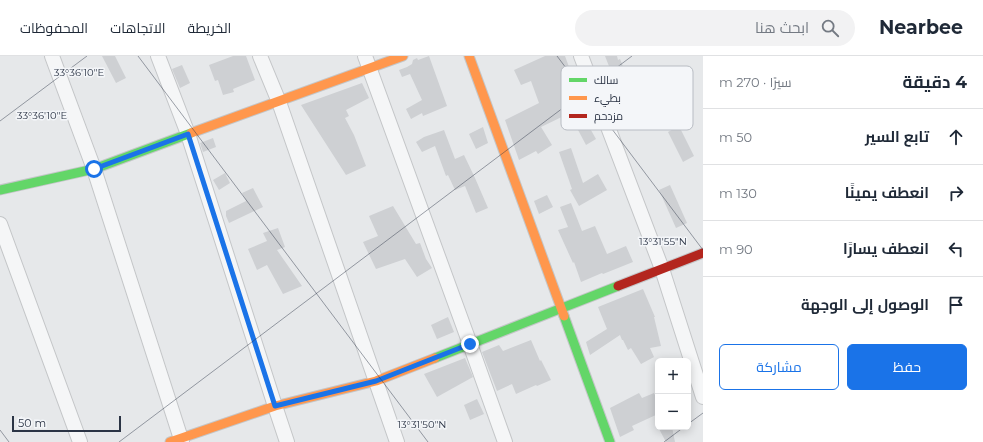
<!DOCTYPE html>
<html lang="ar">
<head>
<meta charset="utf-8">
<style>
  :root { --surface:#fff; --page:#f2f2f3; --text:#1f2937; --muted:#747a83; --line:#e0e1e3; --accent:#1a73e8 }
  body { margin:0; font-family:Montserrat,Cairo,sans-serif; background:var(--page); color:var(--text); direction:rtl }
  .controls { position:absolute; right:12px; bottom:12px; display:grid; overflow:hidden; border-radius:6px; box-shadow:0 2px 10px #0003 }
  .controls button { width:36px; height:36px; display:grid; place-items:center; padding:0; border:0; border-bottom:1px solid var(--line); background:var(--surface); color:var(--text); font:20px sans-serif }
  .scale { position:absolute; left:12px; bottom:10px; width:109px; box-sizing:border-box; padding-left:4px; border:2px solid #2b3445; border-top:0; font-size:11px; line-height:14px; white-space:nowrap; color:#2b3445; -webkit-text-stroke:3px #f4f6f9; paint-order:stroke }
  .stop { position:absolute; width:12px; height:12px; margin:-9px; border:3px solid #1a73e8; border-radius:50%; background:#fff }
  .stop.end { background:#1a73e8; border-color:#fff; box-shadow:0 1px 4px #0008 }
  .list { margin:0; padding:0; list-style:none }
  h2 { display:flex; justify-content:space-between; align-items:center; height:52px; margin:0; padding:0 16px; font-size:17px }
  h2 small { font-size:13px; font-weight:400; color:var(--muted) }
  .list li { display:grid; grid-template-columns:26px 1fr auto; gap:12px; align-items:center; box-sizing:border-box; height:56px; padding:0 16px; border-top:1px solid var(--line) }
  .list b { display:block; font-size:15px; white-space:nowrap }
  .list em { font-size:13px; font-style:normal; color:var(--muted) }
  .actions { display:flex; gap:8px; padding:12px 16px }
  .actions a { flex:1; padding:9px 0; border:1px solid var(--accent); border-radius:6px; text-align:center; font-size:14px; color:var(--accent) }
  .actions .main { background:var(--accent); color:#fff }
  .icon { flex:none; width:22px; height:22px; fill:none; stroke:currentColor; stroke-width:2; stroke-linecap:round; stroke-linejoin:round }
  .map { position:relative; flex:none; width:703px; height:386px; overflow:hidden; direction:ltr }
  header { display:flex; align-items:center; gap:24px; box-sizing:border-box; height:56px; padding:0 20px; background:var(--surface); border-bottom:1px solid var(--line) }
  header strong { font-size:19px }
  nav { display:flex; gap:22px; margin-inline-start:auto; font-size:14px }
  .search { width:280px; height:36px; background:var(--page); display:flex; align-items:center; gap:10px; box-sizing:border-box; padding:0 14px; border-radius:22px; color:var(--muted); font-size:15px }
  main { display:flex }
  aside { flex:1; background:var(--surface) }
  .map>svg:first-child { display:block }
  .building { fill:#ced0d3 }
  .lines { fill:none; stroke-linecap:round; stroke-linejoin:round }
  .street-casing { stroke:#c4c6c8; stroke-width:16 }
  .fast-casing { stroke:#c4c6c8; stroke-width:11 }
  .slow-casing { stroke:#c4c6c8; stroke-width:11 }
  .jam-casing { stroke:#c4c6c8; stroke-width:11 }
  .street { stroke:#f5f6f7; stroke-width:14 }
  .fast { stroke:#63d668; stroke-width:9 }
  .slow { stroke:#ff974d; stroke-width:9 }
  .jam { stroke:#b3261e; stroke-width:9 }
  .route { stroke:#1a73e8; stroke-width:5 }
  .ticks { fill:none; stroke:#2b3445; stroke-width:1; stroke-opacity:0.45 }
  .key { fill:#f4f6f9; stroke:#b8bcc3; stroke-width:1 }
  .key-label { font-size:11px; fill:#2b3445 }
  .ticks-label { font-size:10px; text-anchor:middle; fill:#2b3445; stroke:#f4f6f9; stroke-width:3; stroke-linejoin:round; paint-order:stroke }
</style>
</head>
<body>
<header>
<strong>Nearbee</strong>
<div class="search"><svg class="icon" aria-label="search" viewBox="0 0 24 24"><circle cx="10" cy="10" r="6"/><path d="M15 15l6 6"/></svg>ابحث هنا</div>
<nav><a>الخريطة</a><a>الاتجاهات</a><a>المحفوظات</a></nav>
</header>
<main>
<aside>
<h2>4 دقيقة<small>سيرًا · 270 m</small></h2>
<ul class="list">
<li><svg class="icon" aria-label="ahead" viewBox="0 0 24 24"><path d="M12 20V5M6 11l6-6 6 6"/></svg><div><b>تابع السير</b></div><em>50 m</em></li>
<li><svg class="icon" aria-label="right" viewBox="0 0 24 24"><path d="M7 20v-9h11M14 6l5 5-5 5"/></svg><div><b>انعطف يمينًا</b></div><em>130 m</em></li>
<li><svg class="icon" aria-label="left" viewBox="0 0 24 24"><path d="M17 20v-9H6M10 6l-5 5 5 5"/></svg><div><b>انعطف يسارًا</b></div><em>90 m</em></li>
<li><svg class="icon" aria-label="arrive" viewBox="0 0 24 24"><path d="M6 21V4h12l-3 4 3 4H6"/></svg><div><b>الوصول إلى الوجهة</b></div></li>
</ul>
<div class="actions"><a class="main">حفظ</a><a>مشاركة</a></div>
</aside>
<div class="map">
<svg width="703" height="386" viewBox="0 0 703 386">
  <rect width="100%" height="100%" fill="#e6e8ea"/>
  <!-- building -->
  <g class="building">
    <polygon points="102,0 115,0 126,22 116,27"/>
    <polygon points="233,0 246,0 255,24 233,33 234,36 223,39 218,24 215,25 209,9"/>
    <polygon points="429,0 447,50 423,60 422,57 411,63 406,53 422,44 410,18 402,21 399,14 407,11 412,8 413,4 417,2 418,4"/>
    <polygon points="545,0 565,0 573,22 569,25 573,35 564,40 570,57 541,71 552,89 538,98 536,95 519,104 505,64 539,47 531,25 521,29 514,14"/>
    <polygon points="605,0 617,0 618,4 620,3 640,53 628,59"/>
    <polygon points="182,9 190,27 180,32 172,13"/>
    <polygon points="362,27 369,42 346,54 349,60 345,62 354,79 366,110 346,119 301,49"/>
    <polygon points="587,67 596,83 586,89 577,72"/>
    <polygon points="679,70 694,100 683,106 668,76"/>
    <polygon points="483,71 488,87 476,93 469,78"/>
    <polygon points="444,74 455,103 464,99 475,122 488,152 476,157 465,130 455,134 448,119 446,120 435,90 422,96 416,86 424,81"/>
    <polygon points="213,82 216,91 203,96 200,87"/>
    <polygon points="571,92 583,127 598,118 607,134 579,150 570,134 572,133 559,96"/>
    <polygon points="225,117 230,127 219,134 213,124"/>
    <polygon points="670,129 687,167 676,172 659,134"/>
    <polygon points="253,132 263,151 229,167 226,160 226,155 246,145 242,137"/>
    <polygon points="547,139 553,151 539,158 534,145"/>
    <polygon points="571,147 582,175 595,170 607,198 626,190 633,206 603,218 602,217 581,226 574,206 573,207 558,174 568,171 560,151"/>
    <polygon points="393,150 416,188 420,187 426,203 432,212 417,221 405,203 376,213 363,186 378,180 369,160"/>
    <polygon points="278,172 285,191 277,194 302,230 283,238 267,209 257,214 248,193 267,185 263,177"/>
    <polygon points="643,233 655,261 654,261 661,290 650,292 654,301 641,308 631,292 628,294 623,284 622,284 620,279 590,299 586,286 607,273 598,251"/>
    <polygon points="448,261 454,276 437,283 431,269"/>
    <polygon points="531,284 540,305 541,304 551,324 537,330 536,329 516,338 512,328 497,335 482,296 499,289 503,295"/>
    <polygon points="465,302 473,321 437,341 424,318"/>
    <polygon points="639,337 642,342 654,337 658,346 658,358 632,370 634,374 620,381 610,352"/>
    <polygon points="477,343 484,358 470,364 464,349"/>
    <polygon points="658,371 672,371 675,386 666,386"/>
  </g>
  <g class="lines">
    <defs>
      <g id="street">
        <polyline points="52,0 94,113 182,386"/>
        <polyline points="158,0 188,78 275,350 287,386"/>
        <polyline points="260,0 279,46 397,386"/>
        <polyline points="365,0 470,288 505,386"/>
        <polyline points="581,0 662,213 703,341"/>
        <polyline points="0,168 80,386"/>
      </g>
      <g id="fast">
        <polyline points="0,134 94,113 191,77"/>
        <polyline points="564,260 610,386"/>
        <polyline points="435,302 618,230"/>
      </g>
      <g id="slow">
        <polyline points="469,0 564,260"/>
        <polyline points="191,77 403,0"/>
        <polyline points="170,386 275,350 376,325 435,302"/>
      </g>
      <polyline id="jam" points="618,230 703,197"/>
    </defs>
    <!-- street casing -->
    <use href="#street" class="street-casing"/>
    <!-- fast casing -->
    <use href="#fast" class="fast-casing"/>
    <!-- slow casing -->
    <use href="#slow" class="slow-casing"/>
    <!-- jam casing -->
    <use href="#jam" class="jam-casing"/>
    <!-- street -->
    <use href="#street" class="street"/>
    <!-- fast -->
    <use href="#fast" class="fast"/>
    <!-- slow -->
    <use href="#slow" class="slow"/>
    <!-- jam -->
    <use href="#jam" class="jam"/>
  </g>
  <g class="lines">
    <!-- route -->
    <polyline class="route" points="94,113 188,78 275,350 376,325 470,288"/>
  </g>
  <!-- ticks -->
  <path class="ticks" d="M138,0L428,386M557,0L703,194M0,65L87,0M688,368L703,357M0,374L9,386M119,386L632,0M664,386L684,371"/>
  <!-- legend -->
  <rect x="561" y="10" width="132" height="64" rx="6" class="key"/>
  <rect x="569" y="22" width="18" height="4" fill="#63d668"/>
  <rect x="569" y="40" width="18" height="4" fill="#ff974d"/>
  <rect x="569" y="58" width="18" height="4" fill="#b3261e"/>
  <g class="key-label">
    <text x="594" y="28">سالك</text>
    <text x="594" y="46">بطيء</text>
    <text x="594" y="64">مزدحم</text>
  </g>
  <g class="ticks-label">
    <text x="79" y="20">33°36'10"E</text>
    <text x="42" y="63">33°36'10"E</text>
    <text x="663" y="189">13°31'55"N</text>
    <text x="422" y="372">13°31'50"N</text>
  </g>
</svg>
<div class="controls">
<button>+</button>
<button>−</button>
</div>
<div class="scale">50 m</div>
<div class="stop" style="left:94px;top:113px"></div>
<div class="stop end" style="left:470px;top:288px"></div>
</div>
</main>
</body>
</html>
